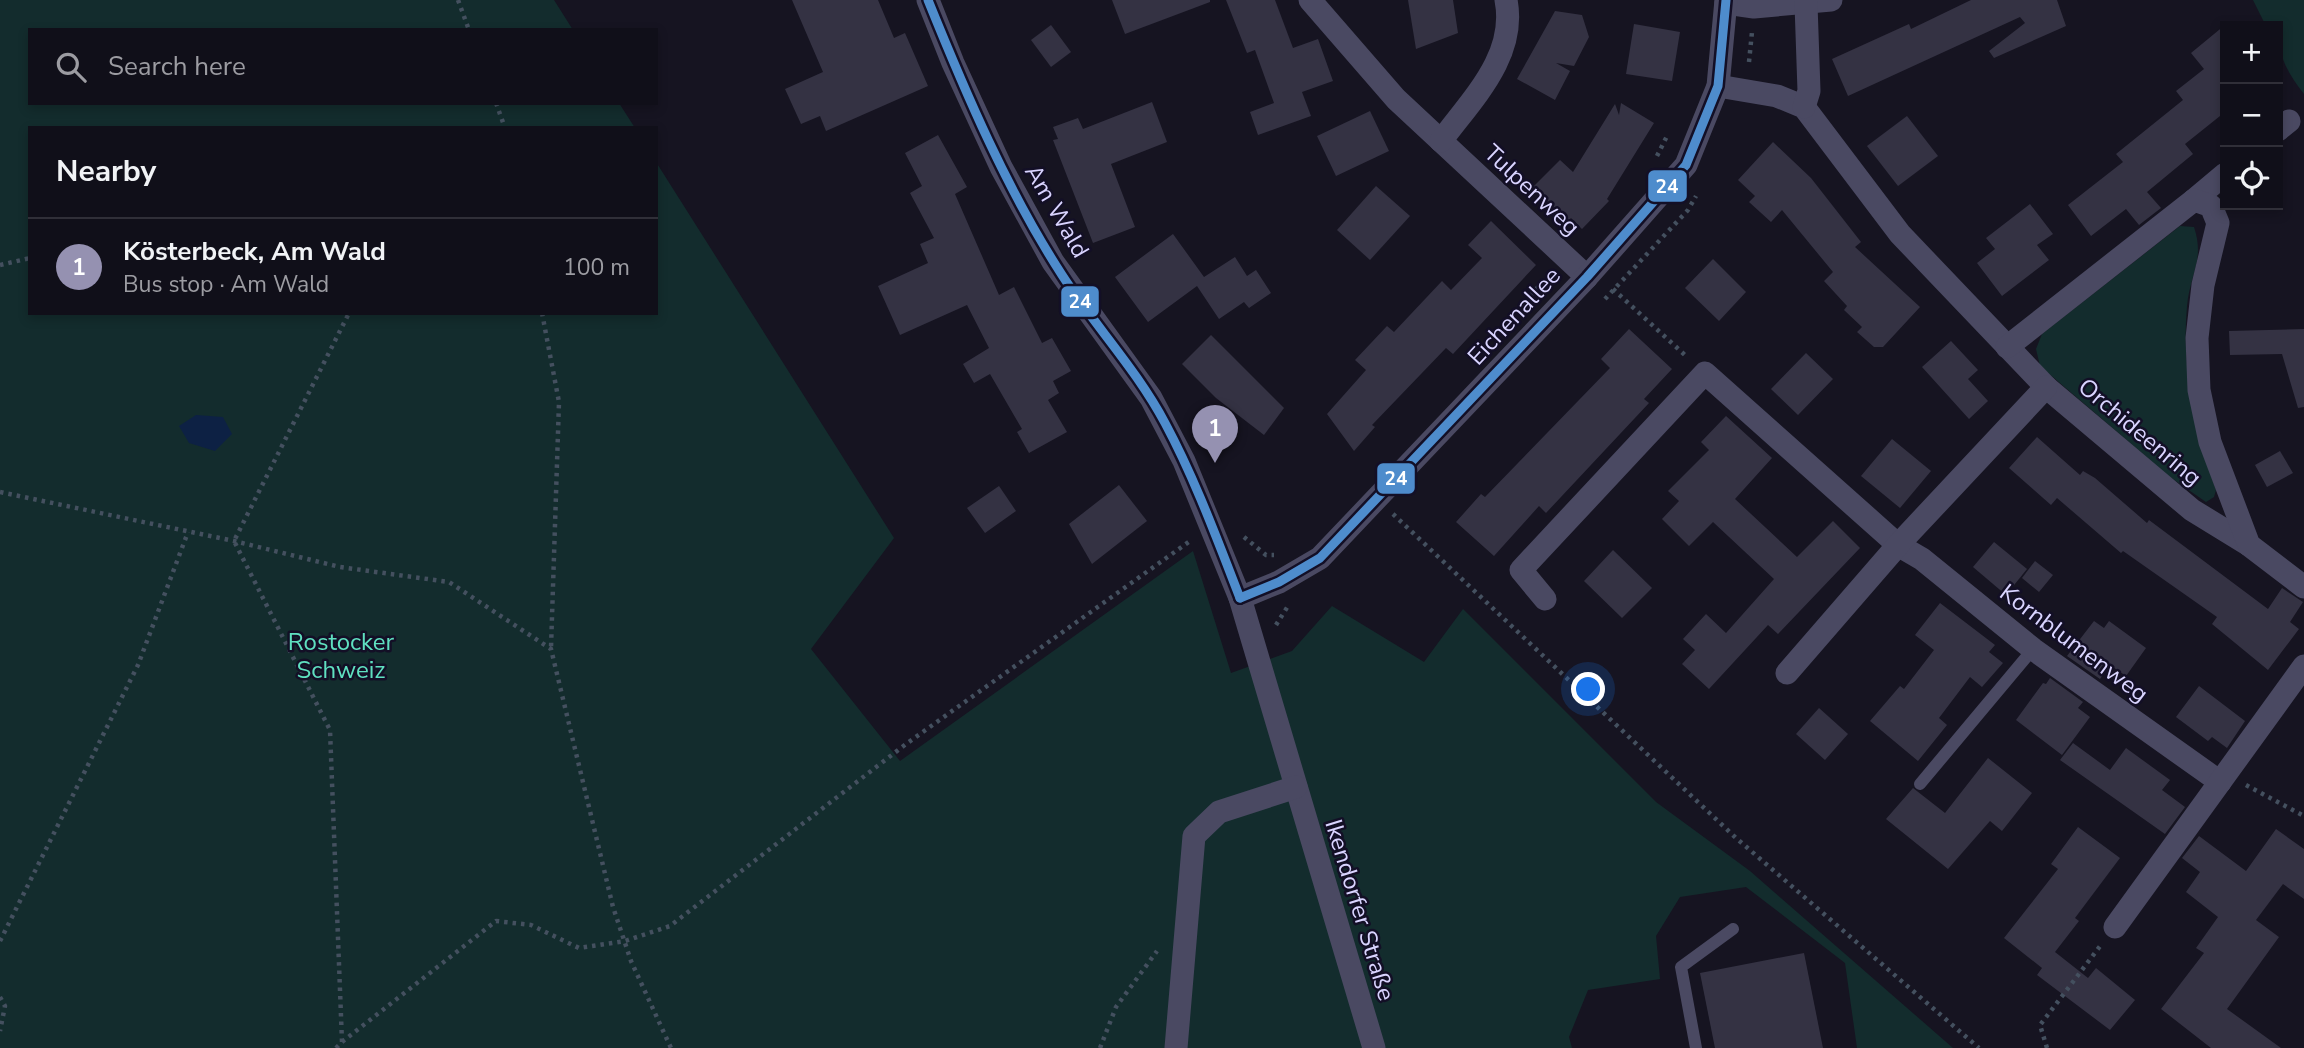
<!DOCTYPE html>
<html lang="en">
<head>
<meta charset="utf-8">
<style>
  :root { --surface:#100f19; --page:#1e1d26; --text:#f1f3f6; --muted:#9c9ca2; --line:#302f38; --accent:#9591b1 }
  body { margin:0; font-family:"Nunito Sans",sans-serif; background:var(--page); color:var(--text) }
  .controls { position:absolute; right:21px; top:21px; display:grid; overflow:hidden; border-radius:0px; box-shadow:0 4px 10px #0003 }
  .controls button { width:63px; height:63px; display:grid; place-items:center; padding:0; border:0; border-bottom:2px solid var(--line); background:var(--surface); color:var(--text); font:35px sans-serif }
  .you { position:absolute; left:1589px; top:690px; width:24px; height:24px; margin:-18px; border:5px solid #fff; border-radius:50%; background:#1a73e8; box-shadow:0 0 0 10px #1a73e833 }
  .badge { display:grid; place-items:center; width:46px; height:46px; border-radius:50%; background:var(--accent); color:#fff; font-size:23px; font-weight:700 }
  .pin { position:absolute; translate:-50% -58px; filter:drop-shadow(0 2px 4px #0008) }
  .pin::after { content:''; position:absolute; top:37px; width:24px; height:21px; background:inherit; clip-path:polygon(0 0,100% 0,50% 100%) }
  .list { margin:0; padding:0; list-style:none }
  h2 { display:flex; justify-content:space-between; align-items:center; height:91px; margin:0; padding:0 28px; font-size:30px }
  h2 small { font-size:23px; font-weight:400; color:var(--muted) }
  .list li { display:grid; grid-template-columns:46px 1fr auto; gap:21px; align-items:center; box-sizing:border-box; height:98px; padding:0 28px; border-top:2px solid var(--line) }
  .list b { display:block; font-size:26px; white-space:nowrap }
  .list p { margin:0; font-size:23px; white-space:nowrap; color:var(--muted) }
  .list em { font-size:23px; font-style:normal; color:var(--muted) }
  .icon { flex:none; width:38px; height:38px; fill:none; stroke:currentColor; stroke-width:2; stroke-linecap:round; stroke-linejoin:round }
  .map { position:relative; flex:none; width:2304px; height:1048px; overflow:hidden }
  .search { position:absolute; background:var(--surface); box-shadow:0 4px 10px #0003; left:28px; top:28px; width:630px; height:77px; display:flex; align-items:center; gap:18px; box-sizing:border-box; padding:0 24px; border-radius:0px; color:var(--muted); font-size:26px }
  .panel { position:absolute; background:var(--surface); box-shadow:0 4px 10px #0003; left:28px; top:126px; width:630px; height:189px; border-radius:0px }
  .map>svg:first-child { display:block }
  .green { fill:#132c2d }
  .water { fill:#0d2144 }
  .building { fill:#343243 }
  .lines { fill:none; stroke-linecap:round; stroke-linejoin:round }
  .path { stroke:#44505f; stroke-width:4.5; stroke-dasharray:3.5 5; stroke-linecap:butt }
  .service { stroke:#4a4962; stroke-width:12 }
  .minor { stroke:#4a4962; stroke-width:23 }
  .bus-1-casing { stroke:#130f26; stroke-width:14 }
  .bus-1 { stroke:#4e8ccc; stroke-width:9 }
  .labels { text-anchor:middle; stroke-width:5; stroke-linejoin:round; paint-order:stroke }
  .street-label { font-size:24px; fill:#d9d4ff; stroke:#130f26 }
  .park-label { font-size:24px; fill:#5fe0c0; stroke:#130f26 }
  .line-badge { stroke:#130f26; stroke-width:2.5 }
  .badge-label { font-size:19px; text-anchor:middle; font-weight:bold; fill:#fff }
</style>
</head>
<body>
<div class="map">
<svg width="2304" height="1048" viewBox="0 0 2304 1048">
  <rect width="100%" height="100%" fill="#161421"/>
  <!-- green -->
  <g class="green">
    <polygon points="0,0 554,0 573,30 30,30 30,103 619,103 635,128 30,128 30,313 656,313 656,162 894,538 811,649 900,761 1193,551 1231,673 1292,651 1332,606 1424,662 1463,609 1656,802 1750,871 1953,1048 1857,1048 1845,963 1746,887 1680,897 1656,936 1660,979 1588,990 1569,1037 1572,1048 0,1048"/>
    <path d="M2253,0H2304V94C2286,71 2278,55 2278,26H2266Z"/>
    <path d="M2180,226L2194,227C2205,260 2190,274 2187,306C2181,369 2196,431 2216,490L2214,497L2206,502L2170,477L2040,366L2036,349L2042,334Z"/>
  </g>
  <!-- water -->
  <polygon class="water" points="196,415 223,417 232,434 215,451 189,443 179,426"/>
  <!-- building -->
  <g class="building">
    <polygon points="792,0 878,0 894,38 905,33 928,86 826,131 820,116 801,124 785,89 823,72"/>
    <polygon points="1112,0 1210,0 1210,2 1125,34"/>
    <polygon points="1226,0 1275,0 1293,48 1318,39 1333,81 1302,92 1311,116 1258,135 1250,112 1274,103 1255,50 1247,53"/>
    <polygon points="1408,0 1453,0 1458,33 1416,49"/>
    <polygon points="1971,0 2057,0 2066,26 1994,58 1989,51 2025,23 2020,17 1848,96 1832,59 1909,24 1911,29"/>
    <polygon points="1555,11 1582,15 1589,37 1574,66 1556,63 1570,71 1555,100 1517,79"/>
    <polygon points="1634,24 1680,32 1672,81 1626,74"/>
    <polygon points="1051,25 1071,52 1051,67 1031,40"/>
    <polygon points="2225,25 2225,112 2185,144 2193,154 2147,192 2161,208 2139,225 2126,209 2091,236 2068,205 2123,162 2116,154 2183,100 2176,91 2204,69 2191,53"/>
    <polygon points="1152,102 1167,142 1111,164 1135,227 1093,243 1053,140 1058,139 1053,127 1078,118 1083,129"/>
    <polygon points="1621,103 1654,123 1607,199 1609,201 1582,229 1571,218 1567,222 1532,188 1560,160 1573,172 1615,104 1619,115"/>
    <polygon points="1370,111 1389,151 1336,176 1317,136"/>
    <polygon points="1907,116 1938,156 1898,186 1867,146"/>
    <polygon points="938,135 967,187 955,194 999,295 1014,287 1042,343 1052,338 1071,371 1053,381 1059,393 1048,400 1067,432 1029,453 1017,432 1022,429 990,374 974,383 963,364 989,348 967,305 900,335 878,286 928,263 920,244 934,238 910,193 922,186 905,153"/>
    <polygon points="1773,142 1811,178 1861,242 1855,247 1920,307 1883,347 1874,347 1857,332 1862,327 1844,310 1847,306 1824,281 1833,272 1782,210 1771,222 1749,202 1755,196 1738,180"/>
    <polygon points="1376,186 1410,216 1370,260 1337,230"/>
    <polygon points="2030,204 2053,234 2037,245 2049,260 2002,296 1977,263 1995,249 1986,238"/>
    <polygon points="1491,221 1536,265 1453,354 1446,348 1372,425 1375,427 1354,451 1327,414 1366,370 1355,360 1387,326 1394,332 1442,281 1451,290 1482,258 1468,245"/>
    <polygon points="1173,234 1204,277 1235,257 1247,276 1256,270 1271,293 1249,308 1244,302 1219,319 1197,286 1148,322 1115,277"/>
    <polygon points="1713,259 1746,292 1719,321 1685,288"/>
    <polygon points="1629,329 1672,369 1644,399 1649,403 1546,513 1539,506 1494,556 1456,522 1481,494 1485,497 1610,368 1601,359"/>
    <polygon points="2304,329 2304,407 2298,408 2282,354 2230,355 2229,331"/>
    <polygon points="1211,335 1284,408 1264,435 1216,398 1182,364"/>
    <polygon points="1951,341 1978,370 1968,379 1988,401 1969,419 1922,367"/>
    <polygon points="1806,353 1833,379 1798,415 1771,389"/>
    <polygon points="1726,416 1772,458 1735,499 1797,557 1833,521 1860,548 1778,634 1768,625 1709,689 1682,664 1695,650 1683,639 1706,614 1726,633 1774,579 1713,522 1689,546 1662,519 1679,501 1668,491 1709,450 1701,442"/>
    <polygon points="2037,437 2080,475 2083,471 2095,478 2147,523 2149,520 2268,609 2282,588 2303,602 2290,622 2299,629 2268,670 2212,624 2217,617 2123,551 2121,553 2057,498 2051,505 2009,468"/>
    <polygon points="1892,439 1931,471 1900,508 1861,476"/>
    <polygon points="2280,451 2293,473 2267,487 2255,465"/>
    <polygon points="1119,485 1147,521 1092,564 1069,524"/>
    <polygon points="999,486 1016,511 985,533 967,508"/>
    <polygon points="1994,542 2027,569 2006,595 1973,567"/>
    <polygon points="1613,550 1652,588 1622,618 1584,581"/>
    <polygon points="2035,561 2053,575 2039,592 2022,578"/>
    <polygon points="1940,603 1995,645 1989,652 2003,663 1982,687 1970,677 1939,718 1947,725 1918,761 1870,721 1900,686 1904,689 1934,650 1915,635"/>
    <polygon points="2094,621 2104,628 2109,621 2146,648 2126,676 2110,665 2100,679 2067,656"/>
    <polygon points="2050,678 2083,702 2078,708 2090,717 2062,755 2016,720 2043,683 2046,684"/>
    <polygon points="2199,686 2245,721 2227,748 2212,737 2208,741 2176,717"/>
    <polygon points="1819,708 1848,734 1825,760 1796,734"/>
    <polygon points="2073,743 2110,770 2126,748 2170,780 2162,790 2185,807 2165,834 2060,760"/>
    <polygon points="1988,758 2032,793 2002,831 1990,821 1948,869 1886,819 1913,788 1945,813"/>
    <polygon points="2078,827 2120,858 2075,918 2079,921 2055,952 2088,978 2096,968 2135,1000 2110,1030 2037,975 2042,968 2004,938 2058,869 2051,864"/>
    <polygon points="2276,829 2304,849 2304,899 2283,884 2256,920 2279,937 2227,1009 2281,1048 2211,1048 2161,1009 2204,953 2196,948 2218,917 2186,892 2200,872 2182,858 2199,836 2246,871"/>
    <polygon points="1804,953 1823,1048 1715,1048 1700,973"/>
  </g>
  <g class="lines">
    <!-- path -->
    <g class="path">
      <polyline points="458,0 469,30"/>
      <polyline points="1749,62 1752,32"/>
      <polyline points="496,103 505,128"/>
      <polyline points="1657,156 1667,136"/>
      <polyline points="0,265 30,258"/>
      <polyline points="1613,289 1686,356"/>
      <polyline points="1530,296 1550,274"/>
      <polyline points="1605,299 1688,210 1696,196"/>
      <polyline points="542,313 559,402 551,648"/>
      <polyline points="0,492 234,541 340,567 449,582 551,649 613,907 631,961 671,1048"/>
      <polyline points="1393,514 1736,838 1979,1048"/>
      <polyline points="1244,537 1266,555 1274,555"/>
      <polyline points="1276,625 1288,606"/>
      <polyline points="2246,785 2304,816"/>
      <polyline points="0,941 138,665 188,532"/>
      <polyline points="0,997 5,1006 0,1031"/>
      <polyline points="342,1042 496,921 531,925 579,948 625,941 670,926 906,744 1190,541"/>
      <polyline points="336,1048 342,1042 330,730 234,541 349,313"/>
      <polyline points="1100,1048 1116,1007 1157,951"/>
      <polyline points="2047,1048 2040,1025 2101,945"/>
    </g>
    <!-- service -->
    <g class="service">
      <polyline points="1920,784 2033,649"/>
      <polyline points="1696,1048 1681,967 1733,929"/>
    </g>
    <!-- minor -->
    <g class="minor">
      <polyline points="928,0 953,63 1001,167 1053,262 1151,398 1184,461 1240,598 1374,1048"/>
      <polyline points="1310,0 1396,99 1587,277"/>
      <polyline points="1726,3 1754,7 1831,0"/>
      <polyline points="1718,86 1777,96 1804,107 1900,234 2046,387 2192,510 2249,545"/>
      <polyline points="1804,107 1809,91 1806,4"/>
      <polyline points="2278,130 2289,121"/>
      <path d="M1441,141C1472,99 1517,56 1506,0"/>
      <polyline points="2194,200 2225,174"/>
      <polyline points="2007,347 2194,200 2211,206 2218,223 2203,285 2197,338 2199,390 2210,442 2249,545 2304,587"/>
      <polyline points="1240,598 1279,582 1320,558 1587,277 1686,165 1718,86 1726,0"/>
      <polyline points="1545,599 1521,570 1705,373 1898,545 1922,559 2033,649 2220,782"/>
      <polyline points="1787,673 1898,545 2046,387"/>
      <polyline points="2115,927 2304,666"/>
      <polyline points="1176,1048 1194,836 1219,812 1296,787"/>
    </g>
    <defs>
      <g id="bus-1">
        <path d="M928,0C966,94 1007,190 1062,275C1095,326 1137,370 1165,423C1195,479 1217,539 1240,598"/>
        <polyline points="1240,598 1279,582 1320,558 1587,277 1686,165 1718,86 1726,0"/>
      </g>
    </defs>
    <!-- bus-1 casing -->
    <use href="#bus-1" class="bus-1-casing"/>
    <!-- bus-1 -->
    <use href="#bus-1" class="bus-1"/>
  </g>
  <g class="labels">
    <!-- street labels -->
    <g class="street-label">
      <text transform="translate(1532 190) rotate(43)" y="8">Tulpenweg</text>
      <text transform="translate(1057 211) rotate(60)" y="8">Am Wald</text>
      <text transform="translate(1514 316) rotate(-47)" y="8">Eichenallee</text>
      <text transform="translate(2140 432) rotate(40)" y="8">Orchideenring</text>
      <text transform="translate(2074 643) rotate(37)" y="8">Kornblumenweg</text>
      <text transform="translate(1360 910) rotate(73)" y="8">Ikendorfer Straße</text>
    </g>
    <!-- park labels -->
    <g class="park-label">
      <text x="341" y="650">Rostocker<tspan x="341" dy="28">Schweiz</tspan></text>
    </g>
  </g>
  <g class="line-badge">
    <rect x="1647" y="169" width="41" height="34" rx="7" fill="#4e8ccc"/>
    <rect x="1060" y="285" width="40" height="33" rx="7" fill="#4e8ccc"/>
    <rect x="1376" y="462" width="40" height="33" rx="7" fill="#4e8ccc"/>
  </g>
  <g class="badge-label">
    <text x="1667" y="193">24</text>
    <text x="1080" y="308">24</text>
    <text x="1396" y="485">24</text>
  </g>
</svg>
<div class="controls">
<button>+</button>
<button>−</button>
<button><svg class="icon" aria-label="locate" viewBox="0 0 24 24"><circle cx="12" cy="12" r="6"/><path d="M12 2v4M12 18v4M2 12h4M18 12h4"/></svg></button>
</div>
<div class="you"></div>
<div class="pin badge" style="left:1215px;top:463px">1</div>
<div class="search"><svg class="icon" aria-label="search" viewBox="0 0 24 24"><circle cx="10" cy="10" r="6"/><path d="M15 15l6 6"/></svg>Search here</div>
<section class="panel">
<h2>Nearby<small></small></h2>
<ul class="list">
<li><span class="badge">1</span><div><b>Kösterbeck, Am Wald</b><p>Bus stop · Am Wald</p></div><em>100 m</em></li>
</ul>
</section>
</div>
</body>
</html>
